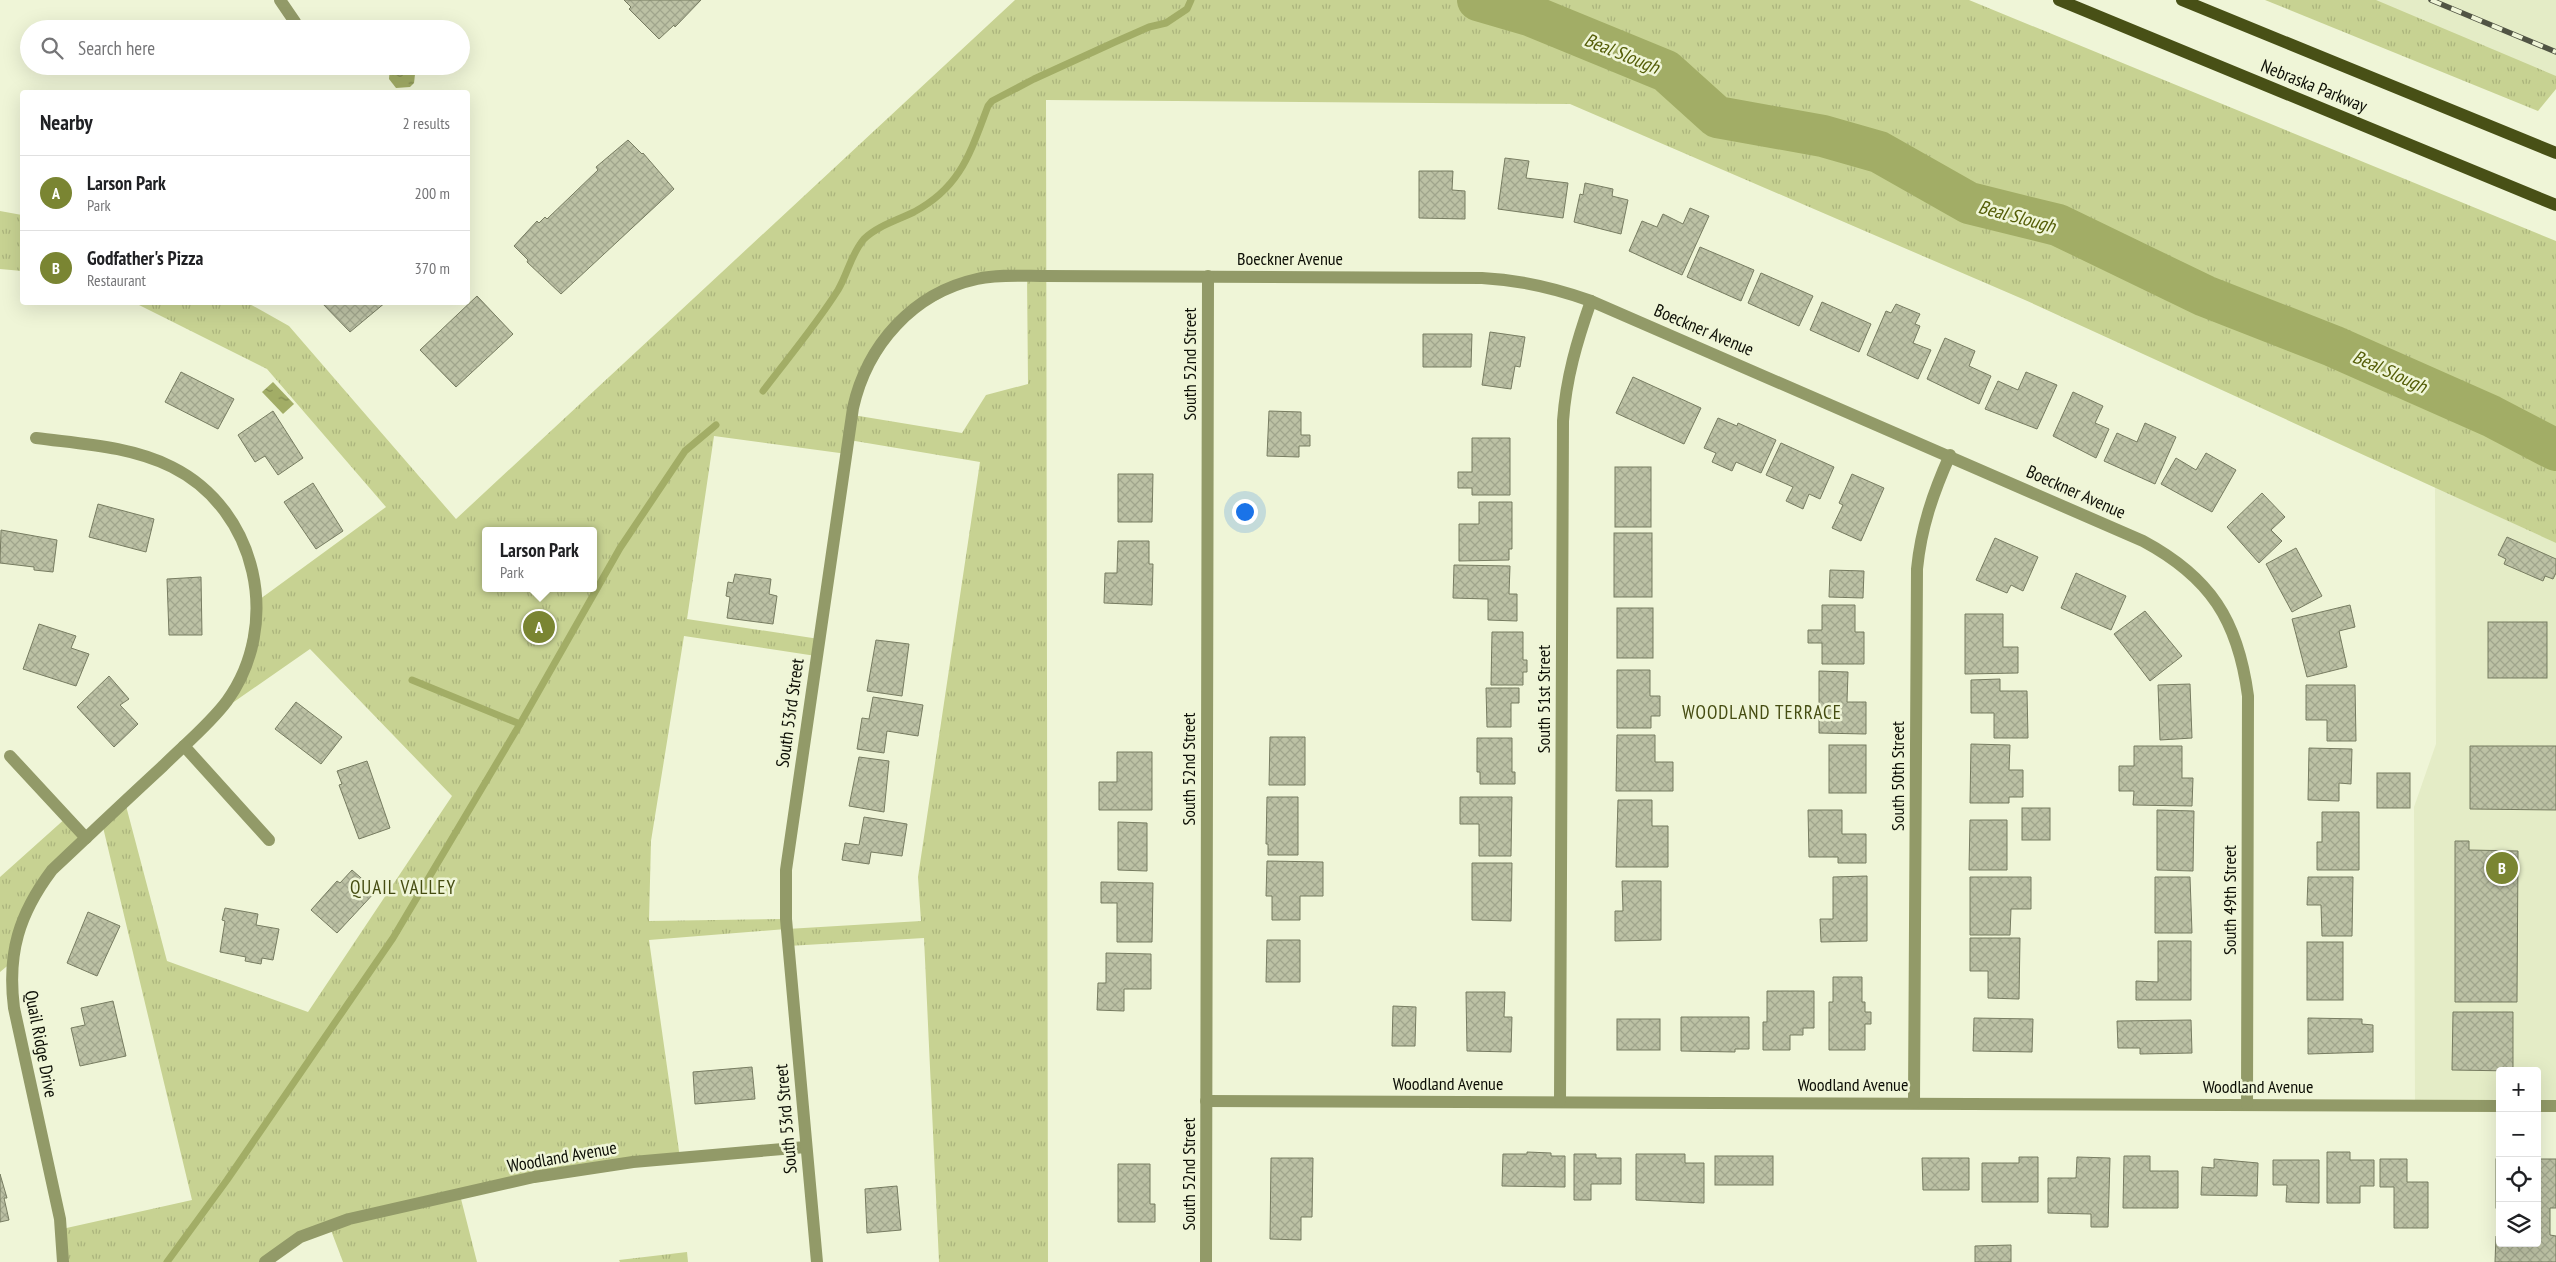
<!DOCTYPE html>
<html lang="en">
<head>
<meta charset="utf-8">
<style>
  :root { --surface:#fff; --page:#f6f6f6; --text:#202124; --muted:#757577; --line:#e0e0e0; --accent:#7a8532 }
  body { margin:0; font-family:"PT Sans Narrow",sans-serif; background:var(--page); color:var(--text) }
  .controls { position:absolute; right:15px; bottom:15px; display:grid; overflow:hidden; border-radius:5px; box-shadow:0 5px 20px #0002 }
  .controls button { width:45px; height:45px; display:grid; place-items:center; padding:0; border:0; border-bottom:1px solid var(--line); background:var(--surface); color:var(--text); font:25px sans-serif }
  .you { position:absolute; left:1244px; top:511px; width:18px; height:18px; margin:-12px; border:4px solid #fff; border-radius:50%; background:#1a73e8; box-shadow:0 0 0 8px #1a73e833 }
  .badge { display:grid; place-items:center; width:32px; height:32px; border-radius:50%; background:var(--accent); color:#fff; font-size:16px; font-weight:700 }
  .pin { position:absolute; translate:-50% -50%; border:2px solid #fff; box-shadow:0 1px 5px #0006 }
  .popup { position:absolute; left:482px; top:527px; width:115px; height:65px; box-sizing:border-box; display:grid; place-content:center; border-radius:5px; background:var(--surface); filter:drop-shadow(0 1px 4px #0005); font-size:16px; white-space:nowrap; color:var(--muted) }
  .popup b { font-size:19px; color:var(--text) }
  .popup::after { content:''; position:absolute; left:50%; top:100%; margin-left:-10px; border:10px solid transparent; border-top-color:var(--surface) }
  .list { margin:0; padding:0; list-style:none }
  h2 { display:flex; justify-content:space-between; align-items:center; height:65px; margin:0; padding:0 20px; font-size:21px }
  h2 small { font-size:16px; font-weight:400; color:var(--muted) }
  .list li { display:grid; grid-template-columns:32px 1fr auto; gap:15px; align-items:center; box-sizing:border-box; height:75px; padding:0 20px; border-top:1px solid var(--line) }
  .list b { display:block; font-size:19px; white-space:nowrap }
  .list p { margin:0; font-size:16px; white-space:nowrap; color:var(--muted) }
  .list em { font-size:16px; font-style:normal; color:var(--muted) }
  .icon { flex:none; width:28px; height:28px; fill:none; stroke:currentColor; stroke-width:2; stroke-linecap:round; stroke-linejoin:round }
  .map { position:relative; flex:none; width:2556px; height:1262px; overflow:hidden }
  .search { position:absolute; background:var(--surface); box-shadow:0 5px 20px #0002; left:20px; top:20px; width:450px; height:55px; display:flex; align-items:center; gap:12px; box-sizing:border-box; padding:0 18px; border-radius:28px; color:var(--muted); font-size:19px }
  .panel { position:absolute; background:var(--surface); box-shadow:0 5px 20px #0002; left:20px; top:90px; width:450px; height:215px; border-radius:5px }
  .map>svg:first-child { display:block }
  .built { fill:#e4ecc6 }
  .grass { fill:url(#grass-tufts); fill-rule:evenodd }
  .water { fill:url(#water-ripples) }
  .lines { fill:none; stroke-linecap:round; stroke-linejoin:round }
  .stream { stroke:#a2ad66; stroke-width:7 }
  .river { stroke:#a2ad66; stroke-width:42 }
  .building { fill:url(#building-cross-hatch); stroke:#777c61 }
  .minor { stroke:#929a68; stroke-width:12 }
  .primary { stroke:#485016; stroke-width:12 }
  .rail-casing { stroke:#515444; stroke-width:5.5 }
  .rail { stroke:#eff5d7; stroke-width:4; stroke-dasharray:11; stroke-linecap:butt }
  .labels { text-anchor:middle; stroke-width:5; stroke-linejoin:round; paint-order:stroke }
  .street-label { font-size:18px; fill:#0c0e05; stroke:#eff5d7 }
  .water-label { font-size:19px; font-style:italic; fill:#545d07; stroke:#eff5d7 }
  .neighbourhood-label { font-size:19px; letter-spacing:1px; fill:#454c11; stroke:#eff5d7 }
</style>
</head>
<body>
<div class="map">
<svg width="2556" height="1262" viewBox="0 0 2556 1262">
  <defs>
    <pattern id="grass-tufts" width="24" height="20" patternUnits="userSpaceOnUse" patternTransform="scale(1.25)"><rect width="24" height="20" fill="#c7d292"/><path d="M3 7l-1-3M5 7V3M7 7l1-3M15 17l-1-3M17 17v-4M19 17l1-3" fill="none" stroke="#aab37c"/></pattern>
    <pattern id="water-ripples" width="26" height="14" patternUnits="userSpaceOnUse" patternTransform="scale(1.25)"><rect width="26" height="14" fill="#a2ad66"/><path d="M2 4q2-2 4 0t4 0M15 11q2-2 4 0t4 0" fill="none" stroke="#828b52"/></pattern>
    <pattern id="building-cross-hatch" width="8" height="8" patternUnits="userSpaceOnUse" patternTransform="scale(1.25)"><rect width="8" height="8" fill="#bcc1a4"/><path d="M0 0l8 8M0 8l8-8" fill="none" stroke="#a0a58c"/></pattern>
  </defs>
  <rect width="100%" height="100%" fill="#eff5d7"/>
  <!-- built -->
  <g class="built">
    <polygon points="2349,0 2556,0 2556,84"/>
    <polygon points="2435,487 2556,543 2556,1106 2537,1106 2537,1071 2500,1071 2500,1106 2415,1105 2414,807 2436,744"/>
  </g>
  <!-- grass -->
  <g class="grass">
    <path d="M1015,0H1969L2556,241V543L2025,300L1570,104L1046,100L1048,1262H939L924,938L788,946L786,929L649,940L680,1158L460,1195L477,1262H343L329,1225L265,1262H63L62,1229L192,1200L102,823L125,802L167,961L308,1012L452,796L310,649L218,713L238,683L256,602L386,507L267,369L135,303H248L289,326L456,519ZM1027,276L1028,384L986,395L962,433L853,415L857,393L903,318L977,279ZM714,436L847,454L849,440L980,462L918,877L921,921L787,929L786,919L649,921L651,841L684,636L816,656L819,639L687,619ZM485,531H593V588H485Z"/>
    <polygon points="2265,0 2376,0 2556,76 2556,89 2538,111"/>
    <polygon points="0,211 22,215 22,271 0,269"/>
    <polygon points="67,817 86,838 35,893 12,962 0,972 0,877"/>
    <polygon points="687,1252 688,1262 620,1262 619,1260"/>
  </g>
  <!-- water -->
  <g class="water">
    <polygon points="390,66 416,66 414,83 410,87 396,88 389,79"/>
    <polygon points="273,382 294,404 283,414 262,392"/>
  </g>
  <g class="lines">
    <!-- stream -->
    <g class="stream">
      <path d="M763,391C788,358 816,325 838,290C848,273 851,254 864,239C877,226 898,220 914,212C961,187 970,153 988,106L992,101L1034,79L1115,42L1149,27L1166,23L1187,9L1191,0"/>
      <polyline points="412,680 520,724"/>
      <polyline points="167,1262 227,1180 393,938 520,724 620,548 685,451 716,425"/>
    </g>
    <!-- river -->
    <polyline class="river" points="1478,0 1532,16 1666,71 1717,117 1823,136 1879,152 1969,203 2058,225 2205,296 2333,346 2491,416 2556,450"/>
  </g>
  <!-- building -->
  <g class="building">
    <polygon points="624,0 701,0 675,27 674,25 659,39 629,9 631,7"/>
    <polygon points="628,140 642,154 643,153 674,189 561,294 527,262 528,260 514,246 537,221 539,223 545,217 547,219 598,170 596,167"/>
    <polygon points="1505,158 1529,161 1526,178 1568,183 1563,218 1498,209"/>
    <polygon points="1419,171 1453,171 1452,190 1465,191 1465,219 1419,218"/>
    <polygon points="1585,183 1613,189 1612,196 1628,200 1621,234 1574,222 1580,194 1583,195"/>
    <polygon points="1690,208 1709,216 1682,275 1629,251 1642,221 1657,227 1663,214 1683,224"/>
    <polygon points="1700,247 1754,270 1741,301 1687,277"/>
    <polygon points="1761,273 1813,296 1799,326 1748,303"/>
    <polygon points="477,296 513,334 456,387 420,350"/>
    <polygon points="321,302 386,302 350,332"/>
    <polygon points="1822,302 1871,324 1859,352 1810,330"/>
    <polygon points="1896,304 1920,314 1915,324 1920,326 1913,343 1931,350 1918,379 1867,355 1886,311 1891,313"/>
    <polygon points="1490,332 1525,337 1520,367 1515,366 1511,389 1482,385"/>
    <polygon points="1423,334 1472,334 1471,367 1423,367"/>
    <polygon points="1945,338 1975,351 1969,366 1991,376 1979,404 1927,379"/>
    <polygon points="181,372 234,399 218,429 165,402"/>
    <polygon points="2026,372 2057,385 2037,429 1985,409 1998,381 2018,390"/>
    <polygon points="1633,377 1701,408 1684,444 1616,413"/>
    <polygon points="2073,392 2103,406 2095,423 2109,429 2096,458 2053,436"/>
    <polygon points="273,411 303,458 278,475 265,456 255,462 238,435"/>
    <polygon points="1269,411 1301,412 1301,435 1310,435 1310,446 1299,446 1299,457 1267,456"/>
    <polygon points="1718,418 1737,426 1738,423 1776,440 1761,473 1736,462 1732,471 1712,462 1716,453 1704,448"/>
    <polygon points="2145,423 2176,437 2155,484 2104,461 2117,433 2137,442"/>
    <polygon points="1472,438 1510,438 1510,495 1472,495 1472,488 1458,488 1458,472 1472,472"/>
    <polygon points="1781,443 1834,467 1820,499 1809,494 1803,509 1786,501 1793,487 1766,475"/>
    <polygon points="2206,453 2236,470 2212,512 2161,484 2176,458 2196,470"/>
    <rect x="1615" y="467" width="36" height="60"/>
    <polygon points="1118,474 1153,474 1152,522 1118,522"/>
    <polygon points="1852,474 1884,488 1861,541 1832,528 1843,505 1839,503"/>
    <polygon points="313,483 343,531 316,549 284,502"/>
    <polygon points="2262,493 2285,517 2271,530 2282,541 2259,563 2227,527"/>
    <polygon points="1479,502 1512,502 1512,549 1509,549 1509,560 1459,561 1459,524 1479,524"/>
    <polygon points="98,504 154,519 146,552 89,537"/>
    <polygon points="1,530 57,540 53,572 34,570 34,567 0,563"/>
    <rect x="1614" y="533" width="38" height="64"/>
    <polygon points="2507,537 2556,559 2556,573 2553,579 2545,576 2543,581 2504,564 2506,559 2498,555"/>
    <polygon points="1995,538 2038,557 2023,591 2011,585 2007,593 1976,580"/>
    <polygon points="1118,541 1149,541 1149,564 1153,564 1152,605 1104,603 1105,573 1117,573"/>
    <polygon points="2296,548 2322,596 2292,612 2266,564"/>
    <polygon points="1454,565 1510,566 1509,594 1517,594 1517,621 1488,620 1488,599 1453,598"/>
    <polygon points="1830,570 1864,571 1863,598 1829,597"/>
    <polygon points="2076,573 2126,596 2111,630 2061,608"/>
    <polygon points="735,574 771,579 769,594 777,596 773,624 727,618 730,597 726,596 728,582 733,583"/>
    <polygon points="201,577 202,635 169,635 167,579"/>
    <polygon points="1822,605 1855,605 1855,632 1864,632 1864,664 1822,664 1822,643 1808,643 1808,630 1822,630"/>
    <polygon points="2350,605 2355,627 2339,631 2347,667 2307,677 2292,619"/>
    <rect x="1617" y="608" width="36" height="50"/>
    <polygon points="2145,611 2182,656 2150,681 2114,634"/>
    <polygon points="1965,614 2003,614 2003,647 2018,647 2018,673 1965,674"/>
    <rect x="2488" y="622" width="59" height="56"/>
    <polygon points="39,624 76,636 71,648 89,654 76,686 23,669"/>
    <polygon points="1492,632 1523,632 1523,660 1527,660 1527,672 1523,672 1523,685 1491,685"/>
    <polygon points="876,640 909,644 902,696 867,691"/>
    <polygon points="1617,670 1650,670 1650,696 1660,696 1660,716 1651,716 1651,728 1617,728"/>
    <polygon points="1819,671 1848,672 1847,702 1866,702 1866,734 1819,733"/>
    <polygon points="109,676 129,699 120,705 138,724 114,747 77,707"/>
    <polygon points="2000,679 2000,691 2027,691 2028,738 1994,738 1994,713 1971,713 1971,680"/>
    <polygon points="2190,684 2192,738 2160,740 2158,685"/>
    <polygon points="2306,685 2355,685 2356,741 2327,741 2327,720 2306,720"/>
    <polygon points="1486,688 1519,688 1519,703 1511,703 1511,727 1487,727"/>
    <polygon points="873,697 923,705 918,736 887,731 884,753 857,749 862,718 869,719"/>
    <polygon points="296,702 342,737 321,764 275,729"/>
    <polygon points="1617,735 1655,735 1655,762 1673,762 1673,791 1616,791"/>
    <polygon points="1270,737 1305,737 1305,785 1269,785"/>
    <polygon points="1477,738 1512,738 1512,772 1515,772 1515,784 1480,784 1480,772 1477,772"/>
    <polygon points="1971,744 2010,745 2009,770 2023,770 2023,797 2009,797 2009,803 1970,803"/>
    <rect x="1829" y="745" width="37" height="48"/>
    <polygon points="2134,746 2182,746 2182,778 2193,778 2192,806 2133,805 2134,791 2119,791 2119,766 2134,766"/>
    <polygon points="2470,746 2556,746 2556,810 2470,809"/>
    <polygon points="2309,748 2352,749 2351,784 2339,783 2339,801 2308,800"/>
    <polygon points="1117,752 1152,752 1152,810 1099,810 1099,782 1117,782"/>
    <polygon points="859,757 889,761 884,812 849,806"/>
    <polygon points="367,761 390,828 359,839 339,785 342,784 337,771"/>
    <rect x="2377" y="773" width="33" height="35"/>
    <polygon points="1267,797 1298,797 1298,855 1268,855 1268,844 1266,844"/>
    <polygon points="1460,797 1512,797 1511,856 1479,856 1479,824 1460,824"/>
    <polygon points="1618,800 1652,800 1652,826 1668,826 1668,867 1616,867"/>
    <rect x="2022" y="808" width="28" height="32"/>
    <polygon points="1808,810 1842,810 1842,834 1866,834 1866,863 1838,863 1838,857 1809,857"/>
    <polygon points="2157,810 2194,811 2193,871 2157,870"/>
    <polygon points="2322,812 2359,812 2359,870 2317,870 2317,842 2322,842"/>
    <polygon points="864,817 907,824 902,856 871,852 869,864 842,860 845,843 859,845"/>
    <polygon points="1970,820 2007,820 2007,870 1969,870"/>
    <polygon points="1118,822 1147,823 1147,871 1118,870"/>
    <polygon points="2455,841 2469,841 2469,850 2518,851 2517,1002 2455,1002"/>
    <polygon points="1267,861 1323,862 1323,896 1300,896 1300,920 1272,920 1272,896 1266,896"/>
    <polygon points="1472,863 1512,863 1511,921 1472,920"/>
    <polygon points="352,870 376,891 337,933 311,910 337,881 340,883"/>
    <polygon points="1867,876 1867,941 1821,942 1820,919 1833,919 1833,877"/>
    <polygon points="1970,877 2031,877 2031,909 2011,909 2010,935 1970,935"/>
    <polygon points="2155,877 2190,877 2192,933 2155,933"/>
    <polygon points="2308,877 2353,877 2352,936 2322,936 2321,905 2307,905"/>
    <polygon points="1622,881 1661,881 1661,940 1615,941 1615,911 1623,911"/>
    <polygon points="1101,882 1153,883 1152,942 1117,942 1117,903 1101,903"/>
    <polygon points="225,908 258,914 256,925 279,929 273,960 262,958 261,964 245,961 246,957 220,952 225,921 222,920"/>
    <polygon points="88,912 120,926 97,976 67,963"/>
    <polygon points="1970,938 2020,938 2019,999 1988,998 1988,971 1970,971"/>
    <polygon points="1267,940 1300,940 1300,982 1266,982"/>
    <polygon points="2158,941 2191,941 2191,1000 2136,1000 2136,981 2158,982"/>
    <rect x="2307" y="942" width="36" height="58"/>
    <polygon points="1106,953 1151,954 1151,989 1124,989 1124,1011 1097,1010 1098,983 1106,983"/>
    <polygon points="1833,977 1862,977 1862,1002 1865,1002 1865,1012 1871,1012 1871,1024 1865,1024 1865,1050 1829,1050 1829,1002 1833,1002"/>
    <polygon points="1767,991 1814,991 1814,1028 1803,1028 1803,1035 1790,1035 1790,1050 1763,1050 1763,1022 1767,1022"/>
    <polygon points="1466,992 1505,992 1504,1017 1512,1017 1511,1052 1467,1051"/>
    <polygon points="113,1001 126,1056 80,1066 71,1028 85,1025 81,1008"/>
    <polygon points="1393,1006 1416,1007 1415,1046 1392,1046"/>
    <polygon points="2453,1012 2513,1012 2513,1071 2452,1070"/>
    <polygon points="1681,1017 1749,1017 1749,1049 1735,1049 1735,1052 1681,1051"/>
    <polygon points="1974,1018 2033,1019 2032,1052 1973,1051"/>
    <polygon points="2308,1018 2362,1019 2362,1024 2373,1025 2373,1052 2308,1054"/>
    <rect x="1617" y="1019" width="43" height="31"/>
    <polygon points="2191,1020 2192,1053 2140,1054 2140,1048 2118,1048 2117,1021"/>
    <polygon points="752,1067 755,1099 695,1104 693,1072"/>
    <polygon points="1527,1152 1551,1153 1551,1156 1565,1156 1565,1187 1502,1186 1503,1154 1527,1154"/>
    <polygon points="2327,1152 2350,1152 2350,1160 2374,1160 2374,1186 2360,1186 2360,1203 2327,1203"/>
    <polygon points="1574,1154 1596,1154 1596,1158 1621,1158 1621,1184 1591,1184 1591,1200 1574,1200"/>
    <polygon points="1636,1154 1685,1154 1685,1163 1704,1163 1704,1203 1636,1200"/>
    <rect x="1715" y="1156" width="58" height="29"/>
    <polygon points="2124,1156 2150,1156 2150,1171 2178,1171 2178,1208 2123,1208"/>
    <polygon points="2019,1157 2038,1157 2038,1202 1982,1202 1982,1163 2019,1163"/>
    <polygon points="2077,1157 2110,1158 2108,1227 2091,1227 2091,1214 2048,1213 2048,1178 2076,1178"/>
    <polygon points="1271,1158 1313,1158 1312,1217 1301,1217 1301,1240 1270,1239"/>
    <polygon points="1922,1158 1969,1158 1969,1190 1923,1190"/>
    <polygon points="2214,1159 2258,1163 2257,1196 2201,1195 2202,1167 2214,1168"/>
    <polygon points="2380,1159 2407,1159 2407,1182 2428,1182 2428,1228 2394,1228 2394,1187 2380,1187"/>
    <rect x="2496" y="1159" width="4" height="49"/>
    <polygon points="2537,1159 2556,1159 2556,1208 2550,1208 2550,1235 2556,1236 2556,1262 2495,1262 2496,1236 2500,1236 2500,1243 2537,1243"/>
    <polygon points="2273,1160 2319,1160 2319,1203 2286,1202 2287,1185 2273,1185"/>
    <polygon points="1118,1164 1150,1164 1150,1204 1155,1204 1155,1222 1118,1222"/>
    <polygon points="0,1174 7,1198 4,1198 9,1220 0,1222"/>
    <polygon points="897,1186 901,1230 867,1233 865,1189"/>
    <polygon points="2011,1245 2011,1262 1975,1262 1975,1246"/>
  </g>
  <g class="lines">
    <!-- minor -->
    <g class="minor">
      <polyline points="280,0 295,22"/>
      <path d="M36,438C81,444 130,446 172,467C258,510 282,625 227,701C209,725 184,745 163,766C126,800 89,835 52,870C19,914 7,953 14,1008L60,1219L63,1262"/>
      <polyline points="184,746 269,840"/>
      <polyline points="10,756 86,838"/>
      <polyline points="1206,1101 2500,1106"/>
      <path d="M1560,1101L1563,421C1566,378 1577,341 1591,301"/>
      <path d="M1914,1103L1917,569C1921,528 1933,493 1950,455"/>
      <polyline points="2537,1106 2556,1106"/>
      <polyline points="265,1262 300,1237 349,1219 534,1177 633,1162 806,1147"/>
      <path d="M817,1262L786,919V870L853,408C867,345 913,293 977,279C999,274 1024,276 1047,276L1482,278C1521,280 1555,288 1591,301L2143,541C2210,577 2238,620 2248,696L2247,1105"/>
      <polyline points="1206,1262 1208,276"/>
    </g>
    <!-- primary -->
    <g class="primary">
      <polyline points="2059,0 2556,205"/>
      <polyline points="2182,0 2556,153"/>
    </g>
    <defs>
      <polyline id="rail" points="2431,0 2556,52"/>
    </defs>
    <!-- rail casing -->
    <use href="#rail" class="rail-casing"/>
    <!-- rail -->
    <use href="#rail" class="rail"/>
  </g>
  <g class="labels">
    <!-- street labels -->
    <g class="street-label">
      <text transform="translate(2314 86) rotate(22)" y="6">Nebraska Parkway</text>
      <text x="1290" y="265">Boeckner Avenue</text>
      <text transform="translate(1704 330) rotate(23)" y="6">Boeckner Avenue</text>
      <text transform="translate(1190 364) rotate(-90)" y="6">South 52nd Street</text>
      <text transform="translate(2076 492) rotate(24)" y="6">Boeckner Avenue</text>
      <text transform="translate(1544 699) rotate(-90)" y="6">South 51st Street</text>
      <text transform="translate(790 713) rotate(-82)" y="6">South 53rd Street</text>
      <text transform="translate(1189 769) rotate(-90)" y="6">South 52nd Street</text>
      <text transform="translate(1898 776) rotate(-90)" y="6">South 50th Street</text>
      <text transform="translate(2230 900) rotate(-90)" y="6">South 49th Street</text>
      <text transform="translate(41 1044) rotate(79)" y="6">Quail Ridge Drive</text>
      <text x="1448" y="1090">Woodland Avenue</text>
      <text x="1853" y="1091">Woodland Avenue</text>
      <text x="2258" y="1093">Woodland Avenue</text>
      <text transform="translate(786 1119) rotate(-95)" y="6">South 53rd Street</text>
      <text transform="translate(562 1157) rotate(-10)" y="6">Woodland Avenue</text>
      <text transform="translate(1189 1174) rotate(-90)" y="6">South 52nd Street</text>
    </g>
    <!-- water labels -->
    <g class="water-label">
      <text transform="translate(1622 53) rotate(22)" y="7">Beal Slough</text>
      <text transform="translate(2017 216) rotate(15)" y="7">Beal Slough</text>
      <text transform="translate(2390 371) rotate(24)" y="7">Beal Slough</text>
    </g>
    <!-- neighbourhood labels -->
    <g class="neighbourhood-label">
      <text x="1762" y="719">WOODLAND TERRACE</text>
      <text x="403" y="894">QUAIL VALLEY</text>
    </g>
  </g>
</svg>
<div class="controls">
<button>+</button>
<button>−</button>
<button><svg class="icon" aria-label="locate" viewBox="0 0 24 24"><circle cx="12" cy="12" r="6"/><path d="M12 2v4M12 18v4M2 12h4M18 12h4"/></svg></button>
<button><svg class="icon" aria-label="layers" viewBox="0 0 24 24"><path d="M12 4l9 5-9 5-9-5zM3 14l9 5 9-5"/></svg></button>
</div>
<div class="you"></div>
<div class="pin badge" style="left:539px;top:627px">A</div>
<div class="popup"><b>Larson Park</b>Park</div>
<div class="pin badge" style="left:2502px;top:868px">B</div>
<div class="search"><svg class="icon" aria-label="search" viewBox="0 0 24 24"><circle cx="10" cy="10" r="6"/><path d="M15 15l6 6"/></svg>Search here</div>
<section class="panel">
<h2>Nearby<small>2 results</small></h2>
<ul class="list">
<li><span class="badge">A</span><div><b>Larson Park</b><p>Park</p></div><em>200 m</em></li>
<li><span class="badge">B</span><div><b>Godfather's Pizza</b><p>Restaurant</p></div><em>370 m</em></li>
</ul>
</section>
</div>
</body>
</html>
